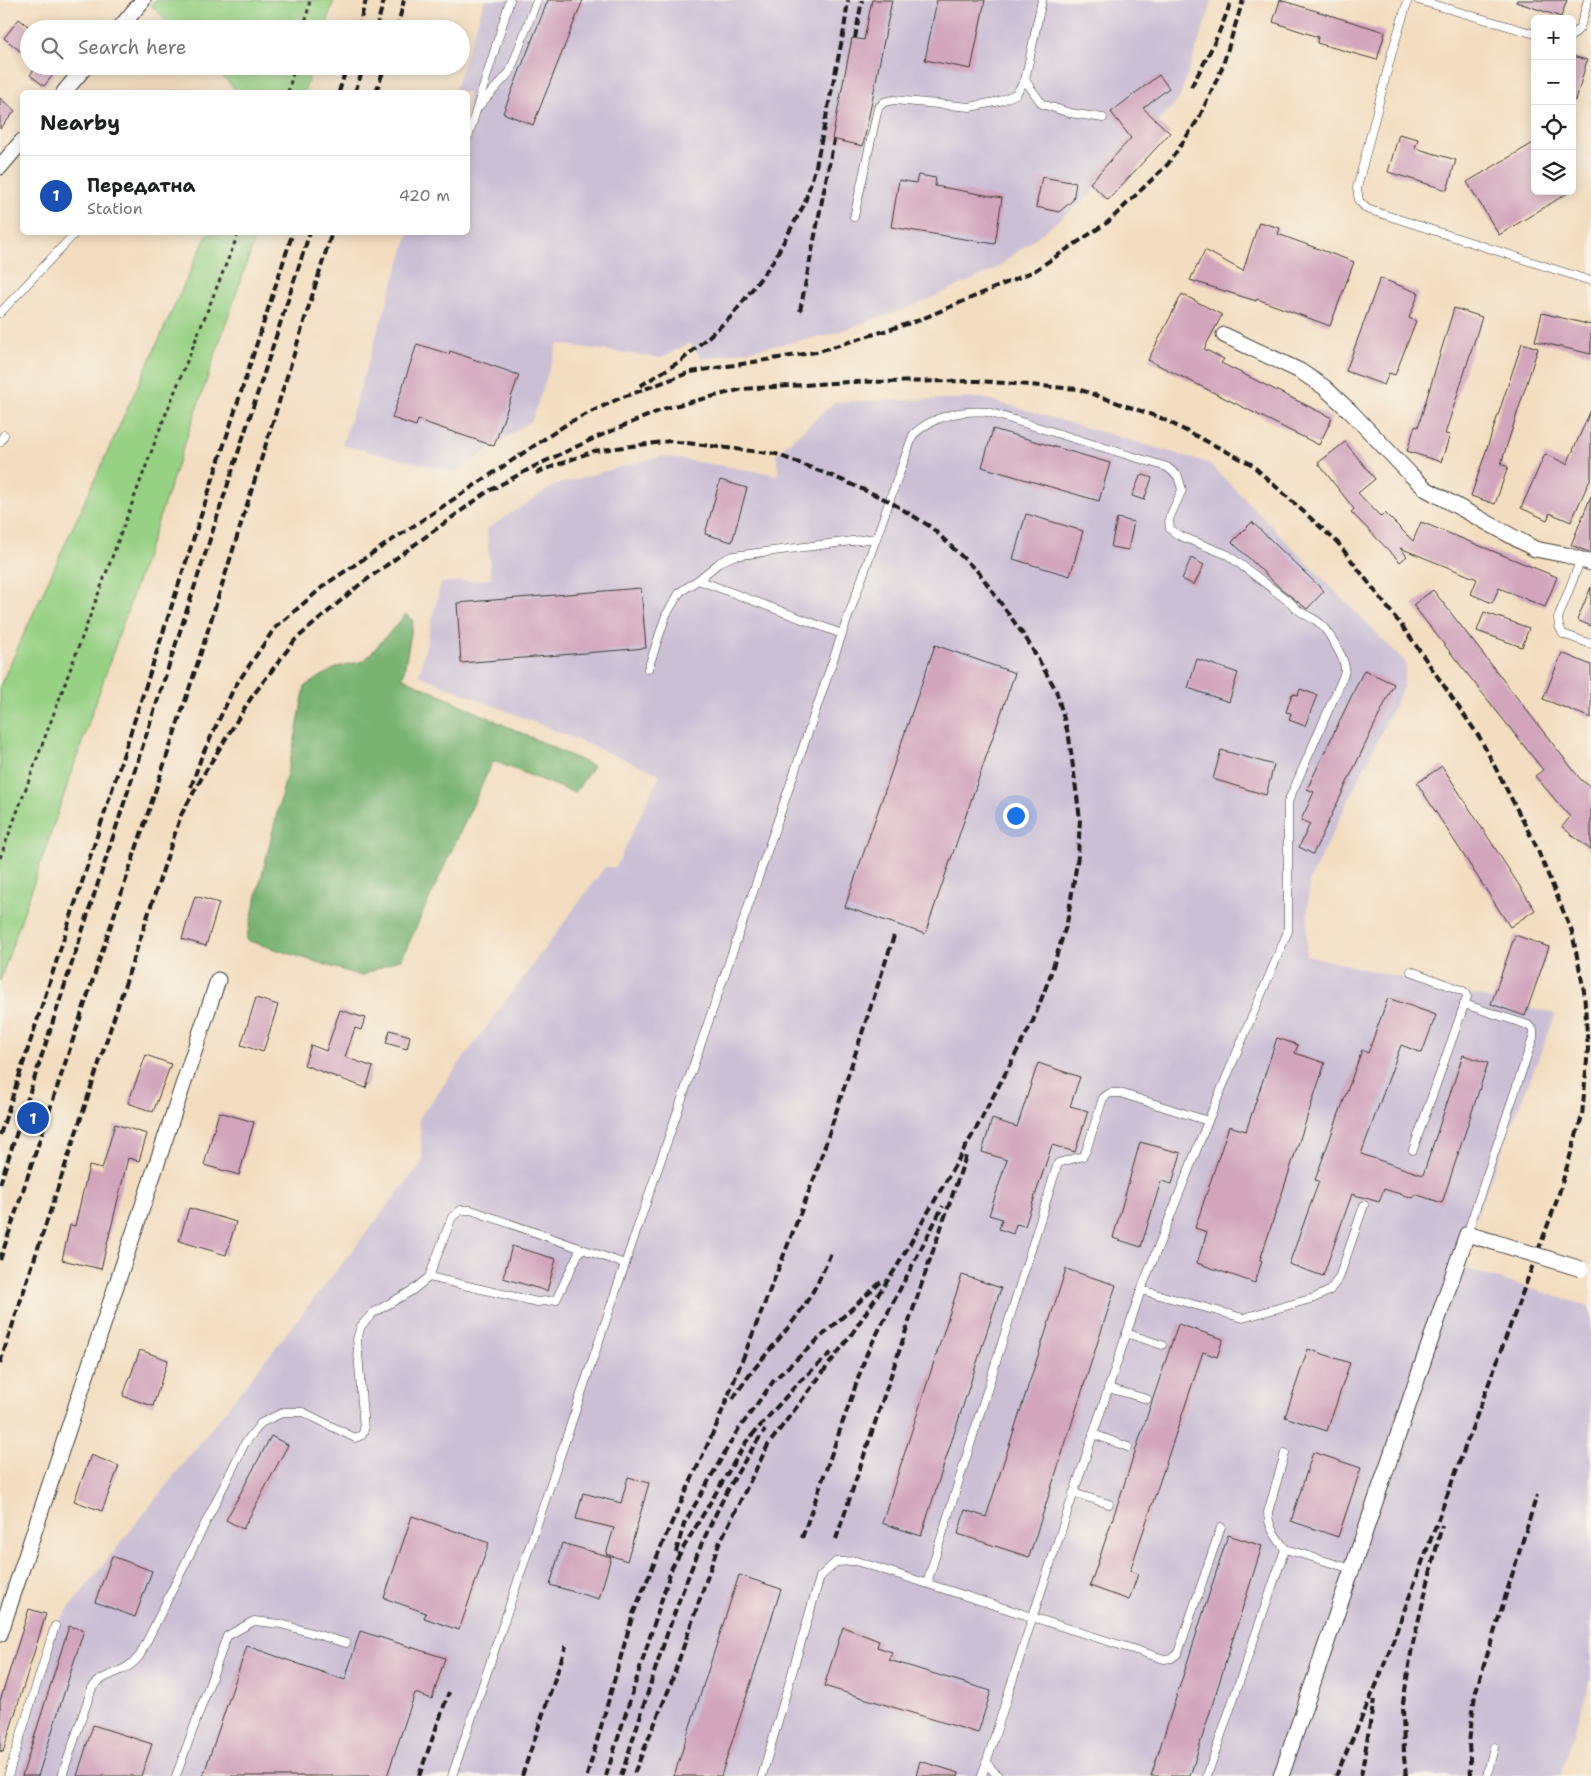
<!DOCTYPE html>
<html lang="en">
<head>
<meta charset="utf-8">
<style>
  :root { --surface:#fff; --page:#f2f2f2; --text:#202124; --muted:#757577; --line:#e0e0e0; --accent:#db2777 }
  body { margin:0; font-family:"Shantell Sans",sans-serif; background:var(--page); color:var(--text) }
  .controls { position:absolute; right:15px; top:15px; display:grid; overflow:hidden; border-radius:8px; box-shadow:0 2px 12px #0003 }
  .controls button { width:45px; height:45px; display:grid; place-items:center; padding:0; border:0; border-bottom:1px solid var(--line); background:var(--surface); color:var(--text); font:25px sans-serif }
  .you { position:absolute; left:1015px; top:815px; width:18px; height:18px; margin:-12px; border:4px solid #fff; border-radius:50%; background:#1a73e8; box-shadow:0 0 0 8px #1a73e833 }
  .badge { display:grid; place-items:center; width:32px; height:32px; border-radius:50%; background:var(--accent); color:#fff; font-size:16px; font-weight:700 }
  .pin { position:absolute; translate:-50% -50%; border:2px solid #fff; box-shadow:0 1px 5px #0006 }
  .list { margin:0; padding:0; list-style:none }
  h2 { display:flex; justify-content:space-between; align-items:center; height:65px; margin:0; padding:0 20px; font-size:21px }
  h2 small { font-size:16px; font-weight:400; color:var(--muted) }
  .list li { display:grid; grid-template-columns:32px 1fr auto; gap:15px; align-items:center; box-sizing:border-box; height:80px; padding:0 20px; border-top:1px solid var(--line) }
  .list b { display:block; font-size:19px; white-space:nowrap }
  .list p { margin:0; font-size:16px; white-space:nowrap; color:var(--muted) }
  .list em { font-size:16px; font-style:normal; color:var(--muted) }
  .icon { flex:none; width:28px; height:28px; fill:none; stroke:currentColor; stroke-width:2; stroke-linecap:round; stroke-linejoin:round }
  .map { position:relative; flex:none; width:1591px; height:1776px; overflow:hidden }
  .search { position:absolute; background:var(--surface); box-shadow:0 2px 12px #0003; left:20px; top:20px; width:450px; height:55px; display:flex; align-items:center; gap:12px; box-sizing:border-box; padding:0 18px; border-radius:28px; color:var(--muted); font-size:19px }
  .panel { position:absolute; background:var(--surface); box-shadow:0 2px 12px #0003; left:20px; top:90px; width:450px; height:145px; border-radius:8px }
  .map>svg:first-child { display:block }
  .industrial { fill:#cbbfd5 }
  .green { fill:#97d184; stroke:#5a7650 }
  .forest { fill:#79b372; stroke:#4a6847 }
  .building { fill:#d2a5bc }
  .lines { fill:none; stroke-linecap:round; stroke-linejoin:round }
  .service-casing { stroke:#3c3935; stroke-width:9 }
  .minor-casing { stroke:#3c3935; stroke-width:17 }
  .path { stroke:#3c3935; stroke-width:3; stroke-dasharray:4 4; stroke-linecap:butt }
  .service { stroke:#fff; stroke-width:8 }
  .minor { stroke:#fff; stroke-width:15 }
  .rail { stroke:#1c1c1c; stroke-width:4; stroke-dasharray:8 4; stroke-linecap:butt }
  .minor-bridge-casing { stroke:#3c3935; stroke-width:17; stroke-linecap:butt }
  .minor-bridge { stroke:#fff; stroke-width:15 }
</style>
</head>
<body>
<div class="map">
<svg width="1591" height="1776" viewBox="0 0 1591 1776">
  <rect width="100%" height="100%" fill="#f7f3e8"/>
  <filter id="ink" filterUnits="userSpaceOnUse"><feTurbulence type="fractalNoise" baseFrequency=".02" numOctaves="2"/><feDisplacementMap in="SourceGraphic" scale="10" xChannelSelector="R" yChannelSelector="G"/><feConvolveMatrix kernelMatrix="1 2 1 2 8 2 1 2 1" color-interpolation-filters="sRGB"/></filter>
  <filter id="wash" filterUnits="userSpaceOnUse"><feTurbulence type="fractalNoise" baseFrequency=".0096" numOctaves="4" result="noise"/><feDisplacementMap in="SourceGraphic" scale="20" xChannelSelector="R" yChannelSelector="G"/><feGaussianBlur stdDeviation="1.12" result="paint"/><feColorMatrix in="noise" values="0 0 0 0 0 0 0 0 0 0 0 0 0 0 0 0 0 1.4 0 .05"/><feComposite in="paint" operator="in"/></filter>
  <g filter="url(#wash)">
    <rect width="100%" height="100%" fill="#f3ddc0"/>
    <!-- industrial -->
    <g class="industrial">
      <polygon points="485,0 1213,0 1179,99 1091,195 994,270 913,306 826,336 702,359 690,343 661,358 558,344 532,420 456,472 342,445 409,233 468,232 468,92 454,92"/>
      <polygon points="983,398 1209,463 1406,663 1403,687 1309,882 1306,955 1556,1014 1456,1266 1591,1307 1591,1679 1560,1776 7,1776 55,1626 423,1161 419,1118 605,867 616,867 660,774 419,675 441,583 491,579 487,529 555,485 661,456 779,475 776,454 835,402"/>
    </g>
    <!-- green -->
    <g class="green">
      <polygon points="155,0 334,0 325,29 175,29 151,5"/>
      <polygon points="212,66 313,66 304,92 238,92"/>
      <polygon points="208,233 257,233 0,981 0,686"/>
    </g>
    <!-- forest -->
    <polygon class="forest" points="406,614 413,621 403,678 593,766 575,793 493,761 402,958 361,976 246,940 294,744 305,686 337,667 364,661"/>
    <g id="blocks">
      <!-- building -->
      <g class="building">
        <polygon points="548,0 583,0 533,125 503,113"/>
        <polygon points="872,0 892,0 863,146 832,139 852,38 864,40"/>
        <polygon points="937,0 985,0 971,69 925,60"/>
        <polygon points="1280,0 1385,32 1377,60 1317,43 1318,37 1273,22"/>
        <polygon points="1517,0 1567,0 1561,17 1516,2"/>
        <polygon points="19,19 29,27 29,58 4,38"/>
        <polygon points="1572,56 1587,60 1576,100 1572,100"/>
        <polygon points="37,66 60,66 44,86 30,75"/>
        <polygon points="1159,75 1169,88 1143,108 1170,133 1108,200 1090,183 1131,138 1111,112"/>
        <polygon points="0,98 15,111 0,129"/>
        <polygon points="1399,134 1418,139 1415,148 1456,160 1447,190 1388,172"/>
        <polygon points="1535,142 1535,191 1571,191 1499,235 1467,182"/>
        <polygon points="918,175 936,178 935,186 1002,198 995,244 891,227 899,180 916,183"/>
        <polygon points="1042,177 1076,183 1073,200 1059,212 1036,207"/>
        <polygon points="1259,222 1280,228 1278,234 1354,262 1330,326 1257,299 1256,301 1190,280 1205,250 1243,271"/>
        <polygon points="1380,278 1419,293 1409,318 1416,321 1395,375 1389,373 1384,385 1346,371"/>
        <polygon points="1182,294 1222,315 1204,349 1224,359 1221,363 1332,418 1319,445 1148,360"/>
        <polygon points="1454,308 1482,317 1445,434 1450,435 1441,462 1407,451 1415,426 1418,427"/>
        <polygon points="1542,313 1591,325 1591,354 1535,341"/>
        <polygon points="1522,343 1538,348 1501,464 1508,467 1495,504 1471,496"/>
        <polygon points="417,344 449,354 450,351 519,375 494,446 418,420 416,426 392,418"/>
        <polygon points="1591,410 1591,477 1571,522 1550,513 1547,520 1521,508 1545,454 1567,464"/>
        <polygon points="993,429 1110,463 1099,501 982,467"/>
        <polygon points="1345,442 1375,479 1358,493 1381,517 1385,513 1413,541 1421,522 1557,577 1545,607 1499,588 1492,603 1471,594 1477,579 1400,548 1407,556 1400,562 1351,512 1354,509 1318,463"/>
        <polygon points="1141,474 1152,478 1144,500 1132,496"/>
        <polygon points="720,480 747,488 732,542 705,534"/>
        <polygon points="1591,496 1591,553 1571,545"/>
        <polygon points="1026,514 1083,531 1070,576 1013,559"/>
        <polygon points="1117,518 1134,522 1128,550 1111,547"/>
        <polygon points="1252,522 1324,591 1307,609 1279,587 1232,542"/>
        <polygon points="1191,558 1204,565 1194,585 1182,579"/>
        <polygon points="1591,587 1591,626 1577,620"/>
        <polygon points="641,588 646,648 461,663 457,603"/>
        <polygon points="1433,590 1581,780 1591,787 1591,850 1562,827 1570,817 1535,776 1543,770 1413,605"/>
        <polygon points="1484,612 1529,628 1522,647 1477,631"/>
        <polygon points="935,645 1015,673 925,934 845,907"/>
        <polygon points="1562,653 1591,665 1591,718 1543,699"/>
        <polygon points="1197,659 1238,673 1229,702 1188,688"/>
        <polygon points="1364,670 1394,684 1313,854 1299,847 1310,824 1301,820 1314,792 1307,789"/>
        <polygon points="1300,689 1317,695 1305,726 1289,720 1291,713 1286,712 1292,694 1298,695"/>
        <polygon points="1221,750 1274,765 1266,795 1213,779"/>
        <polygon points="1442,766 1535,910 1510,927 1417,783"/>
        <polygon points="195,896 219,903 206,946 182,939"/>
        <polygon points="1515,935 1549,947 1525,1016 1491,1004"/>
        <polygon points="256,998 278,1005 263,1052 241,1045"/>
        <polygon points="1388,998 1436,1015 1422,1053 1401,1045 1361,1154 1423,1175 1463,1055 1488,1063 1442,1203 1415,1194 1413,1198 1384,1189 1379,1202 1352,1194 1323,1276 1289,1264 1319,1181 1315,1180 1362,1050 1368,1053"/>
        <polygon points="340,1010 365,1018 361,1030 355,1028 345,1057 373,1067 366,1088 304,1065 311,1045 326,1051"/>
        <polygon points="390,1030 410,1036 407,1049 386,1043"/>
        <polygon points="1277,1038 1298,1045 1295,1053 1325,1063 1260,1260 1262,1261 1255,1283 1197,1263 1207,1232 1195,1228 1229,1126 1246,1131"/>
        <polygon points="146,1055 171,1064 153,1112 128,1103"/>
        <polygon points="1038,1063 1080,1077 1070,1106 1088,1111 1075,1152 1052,1145 1025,1226 1016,1224 1013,1234 999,1229 1002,1219 989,1215 1007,1160 982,1152 992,1119 1017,1127"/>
        <polygon points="219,1112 254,1122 239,1175 204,1165"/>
        <polygon points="115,1124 147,1134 139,1161 128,1158 101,1269 62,1260 70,1225 75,1226 89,1166 102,1169"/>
        <polygon points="1140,1142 1181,1153 1172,1184 1161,1181 1141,1247 1113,1238"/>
        <polygon points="189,1208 236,1222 226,1255 179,1241"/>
        <polygon points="512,1246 556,1259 547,1291 503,1278"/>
        <polygon points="1066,1269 1116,1285 1029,1557 958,1534 965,1510 986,1517"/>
        <polygon points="962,1275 1001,1288 921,1536 882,1523"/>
        <polygon points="1178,1324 1223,1339 1217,1357 1203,1352 1130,1571 1138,1574 1129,1600 1090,1586"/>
        <polygon points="1308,1349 1350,1363 1327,1431 1285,1417"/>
        <polygon points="140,1350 168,1360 153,1406 123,1396"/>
        <polygon points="271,1436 288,1445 243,1529 226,1520"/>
        <polygon points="1313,1452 1361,1468 1338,1537 1291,1521"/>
        <polygon points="91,1455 119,1466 102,1511 74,1501"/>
        <polygon points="628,1477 649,1483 627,1561 606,1554 614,1528 576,1519 583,1493 621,1503"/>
        <polygon points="412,1516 489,1543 459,1630 424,1618 426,1613 384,1598"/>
        <polygon points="1228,1535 1262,1546 1190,1776 1151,1776"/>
        <polygon points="562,1543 611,1557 599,1599 550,1585"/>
        <polygon points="112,1556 152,1571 135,1617 95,1602"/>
        <polygon points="739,1575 781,1589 721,1776 674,1776"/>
        <polygon points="29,1609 46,1614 3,1752 0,1751 0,1701"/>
        <polygon points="69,1626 84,1630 38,1776 22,1776"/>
        <polygon points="843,1627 879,1641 877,1647 892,1652 889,1660 991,1691 978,1733 824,1686"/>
        <polygon points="360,1631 445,1658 432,1699 415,1693 387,1776 203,1776 247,1646 345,1680"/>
        <polygon points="93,1725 152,1744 141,1776 77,1776"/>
        <polygon points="920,1761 959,1773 958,1776 916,1776"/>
      </g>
    </g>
  </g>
  <g filter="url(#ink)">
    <use href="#blocks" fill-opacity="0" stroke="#3c3935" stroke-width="1"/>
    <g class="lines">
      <defs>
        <g id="service">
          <polyline points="1408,0 1392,52 1357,188 1359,201 1367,209 1591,281"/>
          <polyline points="1418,0 1535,34"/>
          <polyline points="1572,36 1580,28 1588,0"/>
          <polyline points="1025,80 1042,104 1070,113 1103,118"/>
          <polyline points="477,108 510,72 537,0"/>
          <polyline points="468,137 510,0"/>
          <polyline points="854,217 878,108 884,102 894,100 970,107 1000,101 1016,94 1025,80 1042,0"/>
          <polyline points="0,313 76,232"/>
          <polyline points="0,442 4,435"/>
          <polyline points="1581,559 1558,618 1559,626 1563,634 1591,644"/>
          <polyline points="698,580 720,562 733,556 876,538"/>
          <polyline points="648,669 666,615 680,592 698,580 842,634"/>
          <polyline points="1411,971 1463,991 1466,993 1467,997 1413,1150"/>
          <polyline points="1464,1004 1528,1025 1533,1030 1533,1038 1467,1234"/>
          <polyline points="429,1277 537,1302 556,1300 580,1250"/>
          <polyline points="1141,1290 1243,1318 1314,1298 1329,1291 1339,1278 1364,1205"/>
          <polyline points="1126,1333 1162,1345"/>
          <polyline points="1108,1388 1147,1399"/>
          <polyline points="1093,1434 1128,1447"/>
          <polyline points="1073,1493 1109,1504"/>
          <path d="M1285,1549C1276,1536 1268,1528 1268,1512L1285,1453"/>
          <polyline points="927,1583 1058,1163 1083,1156 1086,1151 1103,1098 1110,1093 1120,1093 1208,1121"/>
          <polyline points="986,1763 998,1776"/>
          <polyline points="8,1776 55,1626"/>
          <path d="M62,1776L92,1688C103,1672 127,1674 140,1655L245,1443L261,1423L284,1412H303L355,1438L362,1435L364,1430L357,1339L361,1326L373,1313L413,1290L429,1277L452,1217L461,1210H471L625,1264"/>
          <polyline points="176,1776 227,1636 254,1621 281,1624 346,1643"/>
          <path d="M452,1776L625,1264L842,634L913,435C932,416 961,410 988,412L1167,467L1178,476L1182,490L1169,519L1170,529L1178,535L1228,555L1291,603C1298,613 1308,615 1317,621C1326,627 1345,658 1345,669C1345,672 1344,674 1343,677L1288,802V931L1208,1121L1141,1290L1033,1616L982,1776"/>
          <polyline points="762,1776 820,1577 836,1562 856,1561 1164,1659 1172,1658 1178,1653 1221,1527"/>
          <polyline points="1207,1776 1285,1549 1352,1569"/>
          <polyline points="1487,1776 1494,1747"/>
        </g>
        <g id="minor">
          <polyline points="119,29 143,0"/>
          <polyline points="64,92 86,66"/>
          <polyline points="0,167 22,141"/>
          <polyline points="1224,335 1300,371 1324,387 1351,412 1411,475 1426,489 1535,549 1566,555 1591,563"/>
          <polyline points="0,1634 218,980"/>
          <polyline points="1281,1776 1467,1234 1494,1242"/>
        </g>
      </defs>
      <!-- service casing -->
      <use href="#service" class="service-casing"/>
      <!-- minor casing -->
      <use href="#minor" class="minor-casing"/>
      <!-- path -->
      <g class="path">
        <polyline points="304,29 310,0"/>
        <polyline points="288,92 295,66"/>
        <polyline points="0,858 159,431 239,232"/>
      </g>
      <!-- service -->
      <use href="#service" class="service"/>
      <!-- minor -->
      <use href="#minor" class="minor"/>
      <!-- rail -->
      <g class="rail">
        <polyline points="358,29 366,0"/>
        <polyline points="376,29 384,0"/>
        <polyline points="397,29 404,0"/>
        <polyline points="855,38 862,0"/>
        <path d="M1191,87C1206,60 1222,30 1231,0"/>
        <polyline points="339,92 347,66"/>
        <polyline points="355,92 364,66"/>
        <polyline points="376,92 385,66"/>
        <polyline points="800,311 834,140"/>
        <polyline points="640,386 682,360 732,316 772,263 804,205 816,166 844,30 848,0"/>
        <polyline points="536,473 594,451 670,441 776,454 837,478 889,501 931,527 980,574 1027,640 1056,690 1069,737 1080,819 1078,856 1067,923 1049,979 1033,1021 977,1127 896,1268 851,1335 768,1445 718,1546 669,1689 633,1776"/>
        <polyline points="191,787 201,758 234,688 274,629 326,584 570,422 618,399 691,372 816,352 917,321 1034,271 1108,222 1168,164 1199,118 1222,68 1243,0"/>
        <polyline points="0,1135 293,232"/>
        <polyline points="0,1184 310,232"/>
        <polyline points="0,1260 198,662 332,232"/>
        <polyline points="0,1363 181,815 205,772 251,698 295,640 358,586 487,492 535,466 595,438 666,408 743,389 848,382 979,381 1078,389 1161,418 1251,464 1338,543 1408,634 1480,738 1536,846 1572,932 1584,991 1588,1049 1582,1116 1557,1200 1378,1681 1336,1776"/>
        <path d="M733,1399C755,1363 786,1335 807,1301C817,1286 824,1269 831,1253"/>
        <polyline points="802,1538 867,1353 943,1206"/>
        <polyline points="836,1539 926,1271 967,1153"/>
        <polyline points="676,1552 684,1524 736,1433 775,1379 883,1280"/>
        <polyline points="419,1776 449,1692"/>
        <polyline points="522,1776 566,1646"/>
        <polyline points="587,1776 633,1614 667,1533 717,1424 815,1176 894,936"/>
        <polyline points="606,1776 672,1567 746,1442 798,1383 833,1351"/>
        <path d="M621,1776C660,1658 692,1533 765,1430"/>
        <polyline points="1361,1776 1374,1700"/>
        <polyline points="1406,1776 1404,1757 1403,1703 1412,1647 1442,1525"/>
        <polyline points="1471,1776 1469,1743 1475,1694 1537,1495"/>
      </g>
      <defs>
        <polyline id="minor-bridge" points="1494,1242 1581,1269"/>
      </defs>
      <!-- minor-bridge casing -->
      <use href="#minor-bridge" class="minor-bridge-casing"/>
      <!-- minor-bridge -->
      <use href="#minor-bridge" class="minor-bridge"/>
    </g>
  </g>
</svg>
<div class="controls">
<button>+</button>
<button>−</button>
<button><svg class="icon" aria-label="locate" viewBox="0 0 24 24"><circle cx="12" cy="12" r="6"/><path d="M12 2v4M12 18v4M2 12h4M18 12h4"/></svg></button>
<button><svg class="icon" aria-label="layers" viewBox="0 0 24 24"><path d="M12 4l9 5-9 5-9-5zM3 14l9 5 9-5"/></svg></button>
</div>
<div class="you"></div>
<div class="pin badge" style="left:33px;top:1118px;background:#1a4fb4">1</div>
<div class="search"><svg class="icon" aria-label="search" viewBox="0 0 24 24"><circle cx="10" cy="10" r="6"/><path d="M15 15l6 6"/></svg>Search here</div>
<section class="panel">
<h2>Nearby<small></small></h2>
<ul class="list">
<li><span class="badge" style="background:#1a4fb4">1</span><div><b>Передатна</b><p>Station</p></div><em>420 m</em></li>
</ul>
</section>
</div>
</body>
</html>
